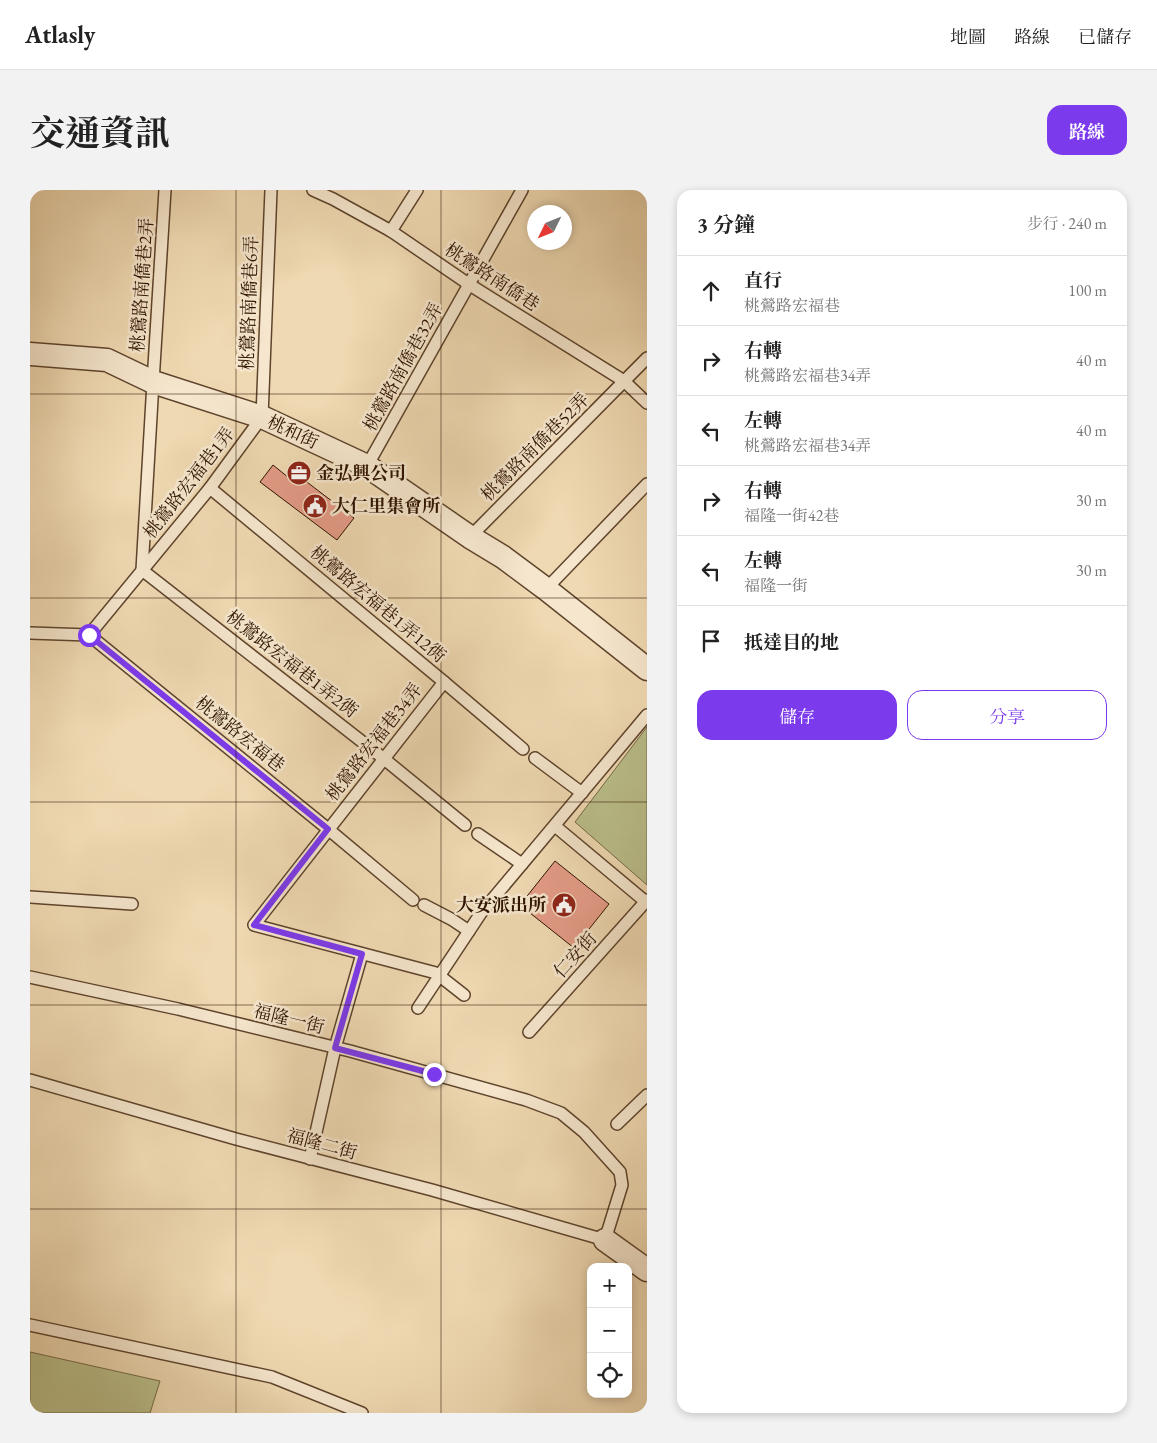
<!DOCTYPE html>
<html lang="zh-TW">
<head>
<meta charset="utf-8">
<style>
  :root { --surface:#fff; --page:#f2f2f2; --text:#222; --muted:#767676; --line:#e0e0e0; --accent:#7c3aed }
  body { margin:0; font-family:"EB Garamond","Noto Serif TC",serif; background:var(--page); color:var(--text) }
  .controls { position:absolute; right:15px; bottom:15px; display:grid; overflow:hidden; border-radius:10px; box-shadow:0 2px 8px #0003 }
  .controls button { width:45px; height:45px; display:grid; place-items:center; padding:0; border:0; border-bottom:1px solid var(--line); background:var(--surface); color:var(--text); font:25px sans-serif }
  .compass { position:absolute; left:497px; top:15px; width:45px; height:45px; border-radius:50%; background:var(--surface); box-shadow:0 2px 8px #0003; rotate:227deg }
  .stop { position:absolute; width:15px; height:15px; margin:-11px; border:4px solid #7c3aed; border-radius:50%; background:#fff }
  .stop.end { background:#7c3aed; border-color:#fff; box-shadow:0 1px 5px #0008 }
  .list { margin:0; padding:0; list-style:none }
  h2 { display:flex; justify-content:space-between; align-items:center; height:65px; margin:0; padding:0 20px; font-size:21px }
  h2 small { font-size:16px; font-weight:400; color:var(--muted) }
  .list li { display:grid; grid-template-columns:32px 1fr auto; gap:15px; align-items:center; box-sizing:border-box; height:70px; padding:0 20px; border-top:1px solid var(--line) }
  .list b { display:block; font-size:19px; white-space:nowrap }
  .list p { margin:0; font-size:16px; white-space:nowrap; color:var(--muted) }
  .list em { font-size:16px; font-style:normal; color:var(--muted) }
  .actions { display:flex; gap:10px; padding:15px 20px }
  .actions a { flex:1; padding:11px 0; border:1px solid var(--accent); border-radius:15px; text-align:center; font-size:18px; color:var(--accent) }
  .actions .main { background:var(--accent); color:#fff }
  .icon { flex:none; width:28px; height:28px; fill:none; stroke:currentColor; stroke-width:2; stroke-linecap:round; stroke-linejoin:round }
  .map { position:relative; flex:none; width:617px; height:1223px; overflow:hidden; border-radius:15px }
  header { display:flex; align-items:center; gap:30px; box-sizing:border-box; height:70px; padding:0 25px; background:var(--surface); border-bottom:1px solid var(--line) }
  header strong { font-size:24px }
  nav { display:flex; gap:28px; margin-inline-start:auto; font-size:18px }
  .intro { display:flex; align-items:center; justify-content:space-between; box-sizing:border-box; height:120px; padding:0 30px }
  h1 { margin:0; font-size:35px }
  .button { padding:12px 22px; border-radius:15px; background:var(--accent); color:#fff; font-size:18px; font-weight:700 }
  main { display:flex; gap:30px; padding:0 30px }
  aside { flex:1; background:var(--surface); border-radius:15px; box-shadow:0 2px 8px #0003 }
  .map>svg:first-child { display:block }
  .green { fill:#babf8b; stroke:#746946 }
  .building { fill:#e59c88; stroke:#2e1300 }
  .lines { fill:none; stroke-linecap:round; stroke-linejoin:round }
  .service-casing { stroke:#5e442c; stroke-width:14 }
  .minor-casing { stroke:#5e442c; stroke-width:25 }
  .service { stroke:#f5e6cd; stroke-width:11 }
  .minor { stroke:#f5e6cd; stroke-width:22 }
  .route { stroke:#7c3aed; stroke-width:6 }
  .grid { fill:none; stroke:#2e1300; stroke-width:1; stroke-opacity:0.55 }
  .labels { text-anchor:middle; stroke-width:5; stroke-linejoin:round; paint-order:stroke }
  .street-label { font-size:18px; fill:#2e1300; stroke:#f5e6cd }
  .poi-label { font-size:18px; font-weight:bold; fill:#2e1300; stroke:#f5e6cd; text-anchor:start }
</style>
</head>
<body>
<header>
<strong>Atlasly</strong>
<nav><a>地圖</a><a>路線</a><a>已儲存</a></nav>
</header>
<div class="intro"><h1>交通資訊</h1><a class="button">路線</a></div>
<main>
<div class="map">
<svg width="617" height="1223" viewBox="0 0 617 1223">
  <rect width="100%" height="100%" fill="#efd9b2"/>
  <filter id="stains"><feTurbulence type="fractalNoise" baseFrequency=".004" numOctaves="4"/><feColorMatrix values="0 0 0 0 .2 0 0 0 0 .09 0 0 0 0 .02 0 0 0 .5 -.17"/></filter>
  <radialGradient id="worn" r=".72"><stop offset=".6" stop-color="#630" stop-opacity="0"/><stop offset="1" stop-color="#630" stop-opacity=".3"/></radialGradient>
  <!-- green -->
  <g class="green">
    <polygon points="617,537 617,695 545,632"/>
    <polygon points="0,1162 130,1191 120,1223 0,1223"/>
  </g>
  <!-- building -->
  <g class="building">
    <polygon points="243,275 264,292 269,286 324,328 307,350 230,292"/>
    <polygon points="525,671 579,714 544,758 490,715"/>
  </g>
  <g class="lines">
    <defs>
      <g id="service">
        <polyline points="135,0 123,192 112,380 353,568 435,635"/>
        <polyline points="283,0 303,9 361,41 440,95 594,191 617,213"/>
        <polyline points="361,41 387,0"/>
        <polyline points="337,276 492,0"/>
        <polyline points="180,298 414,492 493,559"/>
        <polyline points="440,347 617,168"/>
        <polyline points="516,399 617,294"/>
        <polyline points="0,443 59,445 298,639 383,710"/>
        <polyline points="59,445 180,298 232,227 241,0"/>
        <polyline points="414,492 224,735 406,783 434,805"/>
        <polyline points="505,568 552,603"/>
        <polyline points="525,636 616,712"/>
        <polyline points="448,644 492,674"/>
        <polyline points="0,707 102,714"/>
        <polyline points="394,715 421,729 439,741"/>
        <polyline points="0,787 148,819 320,861 496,910 531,923 554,942 590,982 592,995 575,1050 402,1000 206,949 0,890"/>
        <polyline points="388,818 451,723 617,525"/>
        <polyline points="499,842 617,710"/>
        <polyline points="587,934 617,905"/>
        <polyline points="280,969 305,858 332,764"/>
        <polyline points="0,1135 242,1187 332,1223"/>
      </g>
      <g id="minor">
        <polyline points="0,164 77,170 123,192 232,227 337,276 440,347 473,367 516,399 617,479"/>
        <polyline points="575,1050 617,1080"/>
      </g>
    </defs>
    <!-- service casing -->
    <use href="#service" class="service-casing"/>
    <!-- minor casing -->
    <use href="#minor" class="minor-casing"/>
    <!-- service -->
    <use href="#service" class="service"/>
    <!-- minor -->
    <use href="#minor" class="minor"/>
  </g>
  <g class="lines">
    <!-- route -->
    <polyline class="route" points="59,445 298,639 224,735 332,764 305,858 404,884"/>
  </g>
  <!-- grid -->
  <path class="grid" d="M206,0V1223M411,0V1223M0,204H617M0,408H617M0,612H617M0,815H617M0,1019H617"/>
  <!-- icons -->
  <defs>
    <symbol id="office-disc" viewBox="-11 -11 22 22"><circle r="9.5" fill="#8f2418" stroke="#f5e6cd"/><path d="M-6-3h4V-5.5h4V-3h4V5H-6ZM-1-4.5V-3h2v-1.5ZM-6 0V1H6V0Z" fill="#fff"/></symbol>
    <symbol id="civic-disc" viewBox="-11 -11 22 22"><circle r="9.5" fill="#8f2418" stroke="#f5e6cd"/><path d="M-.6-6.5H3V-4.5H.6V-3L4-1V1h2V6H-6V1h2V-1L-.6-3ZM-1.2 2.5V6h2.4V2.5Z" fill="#fff"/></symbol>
  </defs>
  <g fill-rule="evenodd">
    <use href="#office-disc" x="255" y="269" width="28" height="28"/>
    <use href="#civic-disc" x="271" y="302" width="28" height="28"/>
    <use href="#civic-disc" x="520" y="701" width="28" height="28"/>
  </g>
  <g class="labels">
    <!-- street labels -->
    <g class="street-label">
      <text transform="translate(462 87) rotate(33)" y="6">桃鶯路南僑巷</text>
      <text transform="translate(112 95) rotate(-86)" y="6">桃鶯路南僑巷2弄</text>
      <text transform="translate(219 113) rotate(-88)" y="6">桃鶯路南僑巷6弄</text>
      <text transform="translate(373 177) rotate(-61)" y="6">桃鶯路南僑巷32弄</text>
      <text transform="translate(263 242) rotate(25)" y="6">桃和街</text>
      <text transform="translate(505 257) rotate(-45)" y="6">桃鶯路南僑巷52弄</text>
      <text transform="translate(159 293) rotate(-52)" y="6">桃鶯路宏福巷1弄</text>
      <text transform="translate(348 414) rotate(40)" y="6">桃鶯路宏福巷1弄12衖</text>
      <text transform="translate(262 474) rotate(38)" y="6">桃鶯路宏福巷1弄2衖</text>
      <text transform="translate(210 544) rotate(39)" y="6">桃鶯路宏福巷</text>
      <text transform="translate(344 552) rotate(-52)" y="6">桃鶯路宏福巷34弄</text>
      <text transform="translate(545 765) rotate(-48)" y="6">仁安街</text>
      <text transform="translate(259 829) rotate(14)" y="6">福隆一街</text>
      <text transform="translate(292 954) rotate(15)" y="6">福隆二街</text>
    </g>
    <!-- poi labels -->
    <g class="poi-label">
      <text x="286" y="289">金弘興公司</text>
      <text x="302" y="322">大仁里集會所</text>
      <text x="516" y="721" text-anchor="end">大安派出所</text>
    </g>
  </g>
  <rect width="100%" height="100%" filter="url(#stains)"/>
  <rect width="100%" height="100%" fill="url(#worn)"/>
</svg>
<div class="controls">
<button>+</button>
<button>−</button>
<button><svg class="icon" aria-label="locate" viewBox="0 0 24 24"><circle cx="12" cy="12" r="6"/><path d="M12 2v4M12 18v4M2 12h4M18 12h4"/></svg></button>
</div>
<svg class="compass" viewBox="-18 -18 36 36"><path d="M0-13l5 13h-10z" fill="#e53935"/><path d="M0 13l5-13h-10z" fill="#767676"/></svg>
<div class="stop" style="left:59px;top:445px"></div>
<div class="stop end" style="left:404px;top:884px"></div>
</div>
<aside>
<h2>3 分鐘<small>步行 · 240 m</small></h2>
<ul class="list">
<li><svg class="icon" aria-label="ahead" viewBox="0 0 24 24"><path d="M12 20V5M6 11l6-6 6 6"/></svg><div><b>直行</b><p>桃鶯路宏福巷</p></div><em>100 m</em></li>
<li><svg class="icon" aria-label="right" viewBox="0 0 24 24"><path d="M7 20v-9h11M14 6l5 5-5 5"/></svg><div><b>右轉</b><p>桃鶯路宏福巷34弄</p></div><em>40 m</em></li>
<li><svg class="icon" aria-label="left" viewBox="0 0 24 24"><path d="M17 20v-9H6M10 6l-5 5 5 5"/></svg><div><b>左轉</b><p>桃鶯路宏福巷34弄</p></div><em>40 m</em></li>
<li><svg class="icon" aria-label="right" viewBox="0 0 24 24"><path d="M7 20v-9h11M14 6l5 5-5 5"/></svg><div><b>右轉</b><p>福隆一街42巷</p></div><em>30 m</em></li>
<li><svg class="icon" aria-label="left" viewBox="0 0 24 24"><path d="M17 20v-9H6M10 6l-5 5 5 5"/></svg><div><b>左轉</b><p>福隆一街</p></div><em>30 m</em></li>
<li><svg class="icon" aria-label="arrive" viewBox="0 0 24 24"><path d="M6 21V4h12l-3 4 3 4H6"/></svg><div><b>抵達目的地</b></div></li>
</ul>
<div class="actions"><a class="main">儲存</a><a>分享</a></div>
</aside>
</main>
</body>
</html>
